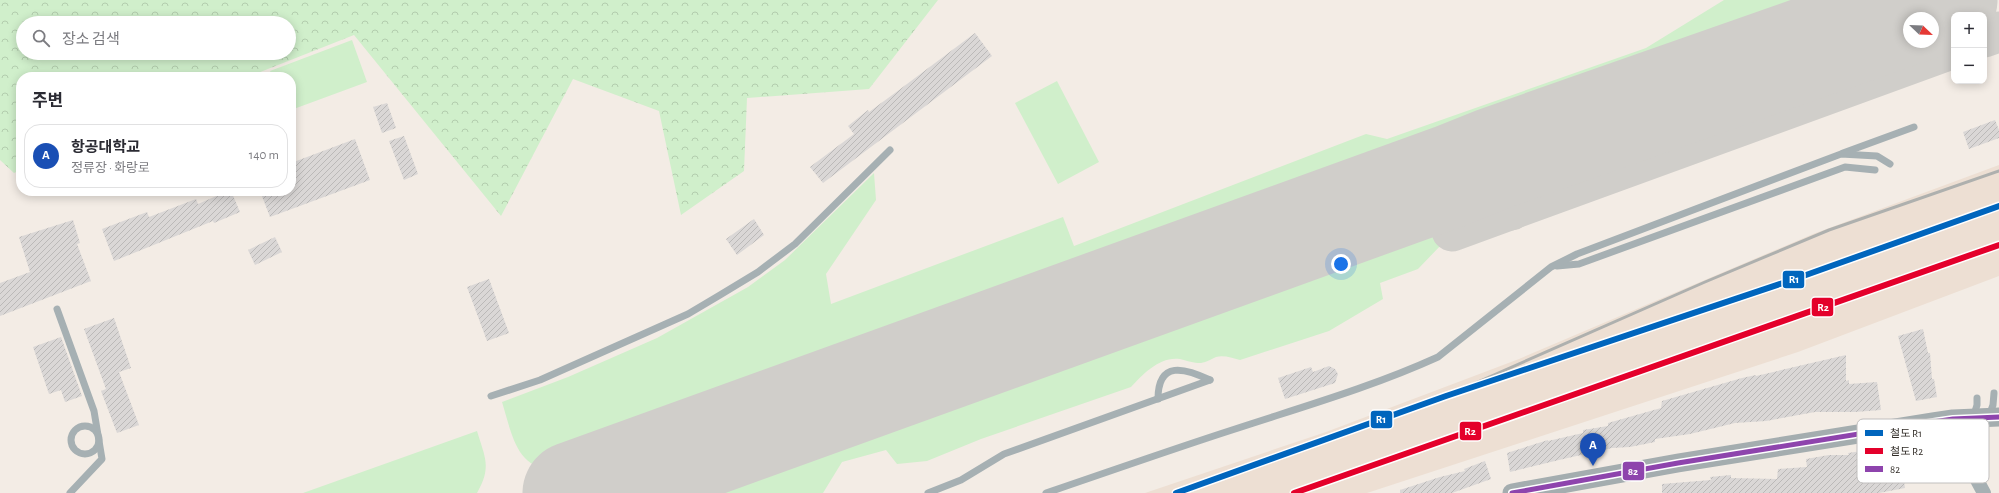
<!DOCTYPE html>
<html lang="ko">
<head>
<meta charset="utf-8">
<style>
  :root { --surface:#fff; --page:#f2f2f3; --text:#2b2b33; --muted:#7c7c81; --line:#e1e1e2; --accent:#111827 }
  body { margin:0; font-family:"Alegreya Sans","Noto Sans KR",sans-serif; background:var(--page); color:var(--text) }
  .controls { position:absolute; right:12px; top:12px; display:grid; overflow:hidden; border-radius:8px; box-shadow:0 2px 10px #0003 }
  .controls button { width:36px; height:36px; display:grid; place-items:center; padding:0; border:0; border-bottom:1px solid var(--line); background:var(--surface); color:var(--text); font:20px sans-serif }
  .compass { position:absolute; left:1903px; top:12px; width:36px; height:36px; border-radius:50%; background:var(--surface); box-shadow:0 2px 10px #0003; rotate:113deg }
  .you { position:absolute; left:1341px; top:264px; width:14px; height:14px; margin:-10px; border:3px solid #fff; border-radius:50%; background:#1a73e8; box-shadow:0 0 0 6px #1a73e833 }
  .badge { display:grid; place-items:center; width:26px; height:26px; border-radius:50%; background:var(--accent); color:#fff; font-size:13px; font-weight:700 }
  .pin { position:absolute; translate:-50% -33px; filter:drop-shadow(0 1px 2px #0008) }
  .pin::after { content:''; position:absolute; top:21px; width:14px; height:12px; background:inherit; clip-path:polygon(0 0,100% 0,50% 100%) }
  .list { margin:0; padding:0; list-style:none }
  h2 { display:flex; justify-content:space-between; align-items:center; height:52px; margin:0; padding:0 16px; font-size:17px }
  h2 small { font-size:13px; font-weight:400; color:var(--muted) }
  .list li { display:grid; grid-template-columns:26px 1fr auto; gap:12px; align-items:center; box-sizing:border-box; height:64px; margin:0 8px 8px; padding:0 8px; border:1px solid var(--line); border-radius:16px }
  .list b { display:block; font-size:15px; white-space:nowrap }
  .list p { margin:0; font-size:13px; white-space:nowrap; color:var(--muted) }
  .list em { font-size:13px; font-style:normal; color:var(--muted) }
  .icon { flex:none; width:22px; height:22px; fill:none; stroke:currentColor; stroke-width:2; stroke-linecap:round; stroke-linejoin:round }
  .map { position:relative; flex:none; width:1999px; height:493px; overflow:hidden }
  .search { position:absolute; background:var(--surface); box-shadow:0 2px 10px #0003; left:16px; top:16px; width:280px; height:44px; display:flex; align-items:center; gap:10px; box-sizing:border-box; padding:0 14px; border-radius:22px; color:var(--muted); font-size:15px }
  .panel { position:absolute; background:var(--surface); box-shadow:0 2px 10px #0003; left:16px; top:72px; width:280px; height:124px; border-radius:16px }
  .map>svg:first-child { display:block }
  .built { fill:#eddfd3 }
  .green { fill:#d0efcb }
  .forest { fill:url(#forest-crowns); fill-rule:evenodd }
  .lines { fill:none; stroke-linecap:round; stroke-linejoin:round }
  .taxiway { stroke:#d0ceca; stroke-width:41 }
  .runway { stroke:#d0ceca; stroke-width:103 }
  .building { fill:url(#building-hatch) }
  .service { stroke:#a6b0b3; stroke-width:7 }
  .minor { stroke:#a6b0b3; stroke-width:14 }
  .secondary { stroke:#a4adaf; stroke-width:19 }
  .rail { stroke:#aeb0ae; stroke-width:3 }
  .bus-1-casing { stroke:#fff; stroke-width:8 }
  .bus-1 { stroke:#8e44ad; stroke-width:5 }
  .rail-1-casing { stroke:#fff; stroke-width:9 }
  .rail-2-casing { stroke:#fff; stroke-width:9 }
  .rail-1 { stroke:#0065bd; stroke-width:6 }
  .rail-2 { stroke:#e4002b; stroke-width:6 }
  .key { fill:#fff; stroke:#c1bfbe; stroke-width:1 }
  .key-label { font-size:11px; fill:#302b26 }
  .line-badge { stroke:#fff; stroke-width:1.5 }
  .badge-label { font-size:11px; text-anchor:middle; font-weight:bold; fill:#fff }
</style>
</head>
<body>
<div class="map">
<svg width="1999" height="493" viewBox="0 0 1999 493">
  <defs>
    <pattern id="forest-crowns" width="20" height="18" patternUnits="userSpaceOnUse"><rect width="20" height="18" fill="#d0efcb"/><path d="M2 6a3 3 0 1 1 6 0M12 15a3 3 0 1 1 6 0" fill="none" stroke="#b3cdae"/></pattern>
    <pattern id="building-hatch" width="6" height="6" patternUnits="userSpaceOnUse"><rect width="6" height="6" fill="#dad7d6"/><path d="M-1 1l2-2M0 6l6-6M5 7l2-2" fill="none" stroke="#bbb9b8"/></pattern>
  </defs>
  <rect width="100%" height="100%" fill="#f3ece5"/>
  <!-- built -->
  <polygon class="built" points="1999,165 1999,276 1798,352 1367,493 1145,493 1326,432 1519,359 1813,234"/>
  <!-- green -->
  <g class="green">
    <path d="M1724,0H1816L1821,17L561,468C517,475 512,434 502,402L568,377L657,338L748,287L785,260L874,173L876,200L826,274L831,304L1063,217L1074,246L1366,134L1387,139L1646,48Z"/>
    <polygon points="352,40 367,82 291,110 291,77 273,77 270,71"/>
    <polygon points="1057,81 1099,162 1058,184 1015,103"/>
    <path d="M1457,194L1459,214L1438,222L1442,244L1418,269L1380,283L1383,299L1329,331L1240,360C1232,358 1224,355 1216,357C1211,359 1207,362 1201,363C1193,363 1188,361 1180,359C1160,356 1143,374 1131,387L981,439L927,461L897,464L886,450L842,462L823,493H627Z"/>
    <path d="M477,431C485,458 492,467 477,493H303Z"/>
  </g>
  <!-- forest -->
  <path class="forest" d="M0,0H938L869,89L747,98L744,171L681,215L659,111L573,79L501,216L354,35L248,77H21V170L14,173L0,160ZM23,23H289V53H23Z"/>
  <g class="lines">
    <!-- taxiway -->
    <g class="taxiway">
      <polyline points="1880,24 1897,68"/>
      <polyline points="1984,37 1999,32"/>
      <path d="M1451,176C1457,176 1464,176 1470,178C1488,187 1483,206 1511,210"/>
      <polyline points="1452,231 1954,48"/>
    </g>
    <!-- runway -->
    <polyline class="runway" points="574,493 1451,176 1496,158 1946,0"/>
  </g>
  <!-- building -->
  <g class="building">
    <polygon points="975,33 992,56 823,183 810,167 854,134 848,126 868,110 869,112 899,90"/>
    <polygon points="387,103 396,128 382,133 373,107"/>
    <polygon points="1995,120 1999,130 1999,138 1969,149 1963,132"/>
    <polygon points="404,136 418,174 404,180 389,141"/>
    <polygon points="355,139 370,180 270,217 260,191 291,191 291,163"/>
    <polygon points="228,191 231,191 240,212 214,223 213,221 114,261 102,229 147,212 149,217 196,199 198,204"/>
    <polygon points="754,219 764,235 737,255 726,239"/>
    <polygon points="73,220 80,243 77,244 91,281 0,316 0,283 30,272 19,237"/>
    <polygon points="275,237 282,252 255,265 248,250"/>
    <polygon points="489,279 509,333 487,341 467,287"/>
    <polygon points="114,318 131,368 119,372 139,425 117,433 101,391 106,389 84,329"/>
    <polygon points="1923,329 1928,353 1930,353 1932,379 1934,379 1937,397 1916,401 1898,336"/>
    <polygon points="61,337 82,396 65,402 61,390 49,394 33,347"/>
    <polygon points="1846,355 1846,381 1849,380 1849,384 1877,382 1881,410 1855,412 1815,412 1766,421 1735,423 1690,434 1655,439 1655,442 1630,447 1612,448 1559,460 1510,472 1507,453 1548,440 1548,441 1583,433 1583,430 1608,426 1608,423 1661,408 1662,401 1742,378 1756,375 1756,376"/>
    <polygon points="1329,366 1335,369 1338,374 1335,383 1285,399 1278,378 1311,367 1313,372"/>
    <polygon points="1903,445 1903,460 1901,460 1905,488 1879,493 1662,493 1662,484 1711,480 1710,477 1731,475 1731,478 1777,479 1778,469 1807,467 1806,459 1829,455 1849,455 1848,453"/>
    <polygon points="1485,461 1491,479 1452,493 1400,493 1400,490 1440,477 1465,471 1464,469"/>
  </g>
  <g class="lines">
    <!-- service -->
    <g class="service">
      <polyline points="1843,153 1914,127"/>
      <polyline points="1557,266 1579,264 1845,167 1875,170"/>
      <polyline points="57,309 94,411 102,459 70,493"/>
      <polyline points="491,396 540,380 688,314 720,295 758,272 795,244 890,150"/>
      <path d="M1158,399C1158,360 1185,368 1210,380"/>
      <polyline points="1989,416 1993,405 1994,393"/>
      <polyline points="1973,418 1977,405 1977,398"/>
      <circle cx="85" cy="440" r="14"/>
      <polyline points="928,493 961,480 1004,454 1210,380"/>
      <path d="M1046,493C1108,472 1170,450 1232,430C1302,407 1372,387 1438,357L1551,267L1577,254L1841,154L1877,156L1890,164"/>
    </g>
    <!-- minor -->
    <polyline class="minor" points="1953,419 1957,443 1984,493"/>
    <!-- secondary -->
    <polyline class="secondary" points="1512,493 1678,463 1933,422 1953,419 1999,417"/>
    <!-- rail -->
    <polyline class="rail" points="1446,396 1705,282 1829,230 1999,171"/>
    <defs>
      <polyline id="bus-1" points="1512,493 1678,463 1933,422 1953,419 1999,417"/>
    </defs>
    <!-- bus-1 casing -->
    <use href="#bus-1" class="bus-1-casing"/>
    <!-- bus-1 -->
    <use href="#bus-1" class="bus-1"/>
    <defs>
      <polyline id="rail-1" points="1176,493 1446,396 1792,280 1999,206"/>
      <polyline id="rail-2" points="1294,493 1999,245"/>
    </defs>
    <!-- rail-1 casing -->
    <use href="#rail-1" class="rail-1-casing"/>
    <!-- rail-2 casing -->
    <use href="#rail-2" class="rail-2-casing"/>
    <!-- rail-1 -->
    <use href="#rail-1" class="rail-1"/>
    <!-- rail-2 -->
    <use href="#rail-2" class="rail-2"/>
  </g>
  <!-- legend -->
  <rect x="1857" y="419" width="132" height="64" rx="6" class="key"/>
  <rect x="1865" y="430" width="18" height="6" fill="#0065bd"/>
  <rect x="1865" y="448" width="18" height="6" fill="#e4002b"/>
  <rect x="1865" y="466" width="18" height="6" fill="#8e44ad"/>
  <g class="key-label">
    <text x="1890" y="437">철도 R1</text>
    <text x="1890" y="455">철도 R2</text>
    <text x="1890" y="473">82</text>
  </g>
  <g class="line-badge">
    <rect x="1782" y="270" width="23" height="19" rx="4" fill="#0065bd"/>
    <rect x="1811" y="297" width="23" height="20" rx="4" fill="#e4002b"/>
    <rect x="1370" y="410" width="23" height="19" rx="4" fill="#0065bd"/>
    <rect x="1459" y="421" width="23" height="20" rx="4" fill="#e4002b"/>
    <rect x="1622" y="461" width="23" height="20" rx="4" fill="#8e44ad"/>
  </g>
  <g class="badge-label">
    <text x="1794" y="283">R1</text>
    <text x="1823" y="311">R2</text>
    <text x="1381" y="423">R1</text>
    <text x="1470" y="435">R2</text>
    <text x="1633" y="475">82</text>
  </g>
</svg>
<div class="controls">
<button>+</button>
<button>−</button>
</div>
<svg class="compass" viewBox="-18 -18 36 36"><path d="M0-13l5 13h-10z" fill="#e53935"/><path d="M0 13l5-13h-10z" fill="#7c7c81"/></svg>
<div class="you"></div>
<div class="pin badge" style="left:1593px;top:466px;background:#1a4fb4">A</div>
<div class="search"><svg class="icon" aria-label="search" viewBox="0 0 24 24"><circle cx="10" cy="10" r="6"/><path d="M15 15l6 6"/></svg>장소 검색</div>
<section class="panel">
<h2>주변<small></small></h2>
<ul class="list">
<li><span class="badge" style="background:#1a4fb4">A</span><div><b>항공대학교</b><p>정류장 · 화랑로</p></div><em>140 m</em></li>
</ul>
</section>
</div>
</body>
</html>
